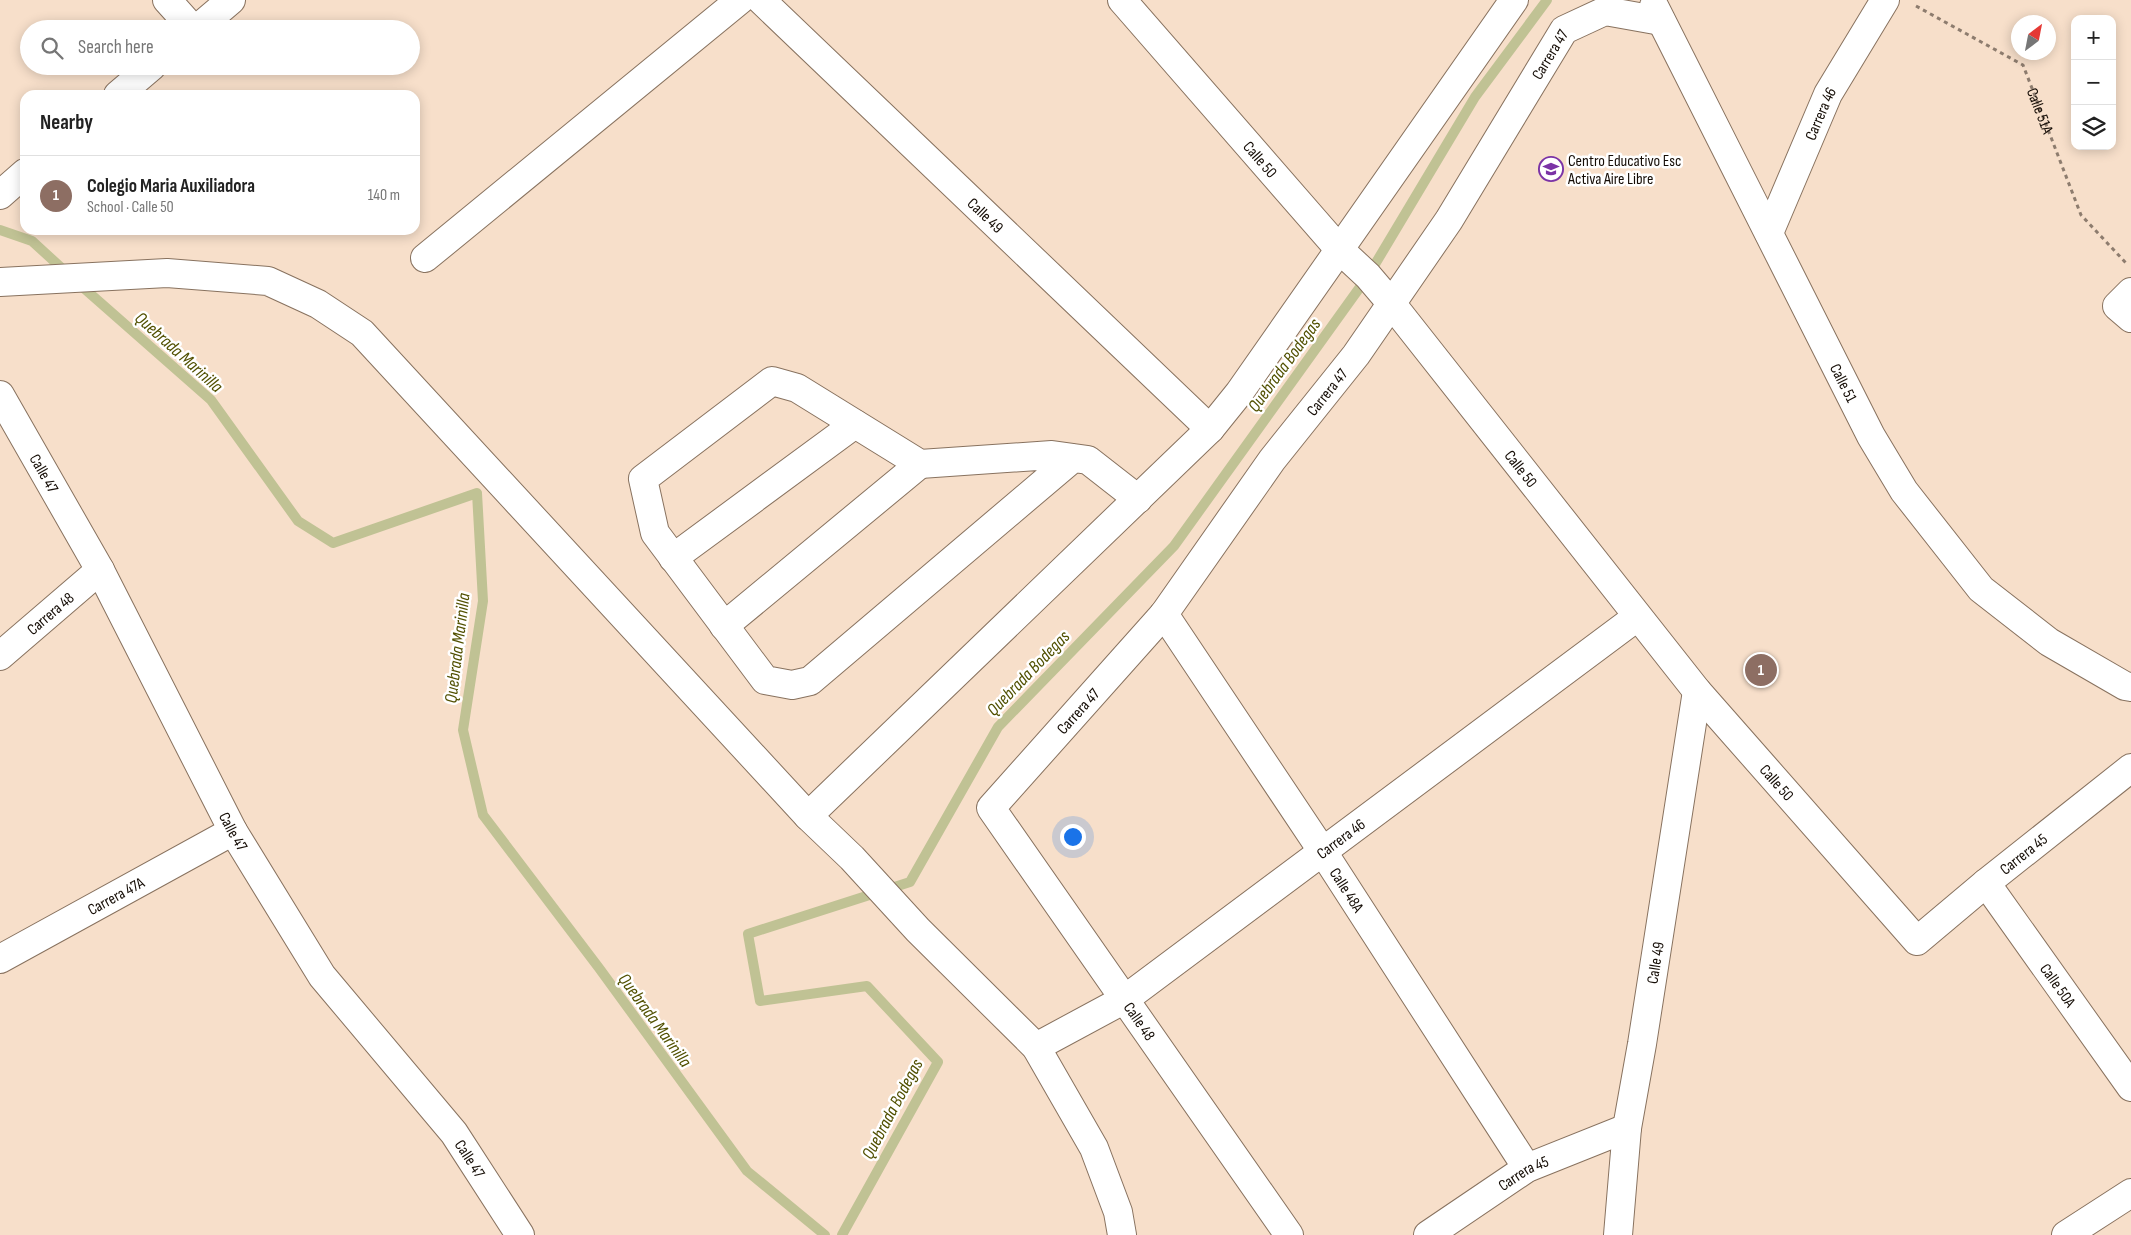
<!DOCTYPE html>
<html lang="en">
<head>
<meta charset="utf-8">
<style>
  :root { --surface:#fff; --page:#f6f6f6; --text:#222; --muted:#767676; --line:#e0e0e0; --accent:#7b33a6 }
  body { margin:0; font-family:"Sofia Sans Condensed",sans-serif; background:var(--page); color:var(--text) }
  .controls { position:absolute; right:15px; top:15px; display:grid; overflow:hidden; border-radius:10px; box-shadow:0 2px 12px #0003 }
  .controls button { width:45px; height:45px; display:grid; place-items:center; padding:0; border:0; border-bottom:1px solid var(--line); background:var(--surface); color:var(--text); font:25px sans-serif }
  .compass { position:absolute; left:2011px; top:15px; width:45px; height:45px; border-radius:50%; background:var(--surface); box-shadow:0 2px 12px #0003; rotate:32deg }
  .you { position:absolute; left:1072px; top:836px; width:18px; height:18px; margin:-12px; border:4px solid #fff; border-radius:50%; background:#1a73e8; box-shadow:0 0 0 8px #1a73e833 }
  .badge { display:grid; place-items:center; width:32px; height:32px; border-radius:50%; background:var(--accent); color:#fff; font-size:16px; font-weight:700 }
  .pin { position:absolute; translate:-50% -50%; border:2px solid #fff; box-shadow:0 1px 5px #0006 }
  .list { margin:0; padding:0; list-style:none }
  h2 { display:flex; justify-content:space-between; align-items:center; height:65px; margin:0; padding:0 20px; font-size:21px }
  h2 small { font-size:16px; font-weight:400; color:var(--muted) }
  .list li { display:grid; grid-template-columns:32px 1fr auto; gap:15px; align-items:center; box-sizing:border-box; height:80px; padding:0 20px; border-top:1px solid var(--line) }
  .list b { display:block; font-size:19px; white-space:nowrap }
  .list p { margin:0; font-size:16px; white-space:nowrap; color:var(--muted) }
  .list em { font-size:16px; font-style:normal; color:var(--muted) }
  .icon { flex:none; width:28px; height:28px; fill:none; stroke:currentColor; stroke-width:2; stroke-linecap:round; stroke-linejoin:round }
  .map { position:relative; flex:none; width:2131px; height:1235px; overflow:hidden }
  .search { position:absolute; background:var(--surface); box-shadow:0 2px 12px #0003; left:20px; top:20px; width:400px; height:55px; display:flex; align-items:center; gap:12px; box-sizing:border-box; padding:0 18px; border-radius:28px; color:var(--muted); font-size:19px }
  .panel { position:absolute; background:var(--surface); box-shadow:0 2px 12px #0003; left:20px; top:90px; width:400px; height:145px; border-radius:15px }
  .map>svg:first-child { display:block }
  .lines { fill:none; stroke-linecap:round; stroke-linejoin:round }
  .stream { stroke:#c0c294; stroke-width:10 }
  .minor-casing { stroke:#88725f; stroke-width:30 }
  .path { stroke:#8d7c6e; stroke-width:3; stroke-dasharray:4 4; stroke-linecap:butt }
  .minor { stroke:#fff; stroke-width:28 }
  .labels { text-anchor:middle; stroke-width:5; stroke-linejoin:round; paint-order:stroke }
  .street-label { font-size:16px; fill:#150d06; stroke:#fff }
  .poi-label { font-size:16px; fill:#150d06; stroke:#fff; text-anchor:start }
  .water-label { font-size:18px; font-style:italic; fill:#515000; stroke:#fff }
</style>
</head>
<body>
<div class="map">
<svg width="2131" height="1235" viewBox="0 0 2131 1235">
  <rect width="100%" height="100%" fill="#f7dfca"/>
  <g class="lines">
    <!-- stream -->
    <g class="stream">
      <polyline points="0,230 32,241 67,273"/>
      <polyline points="78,283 211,400 298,521 333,543 477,493 483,601 463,730 483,815 599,968 747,1171 825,1235"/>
      <polyline points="842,1235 938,1062 867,986 760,1001 748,934 910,882 998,727 1174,546 1368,276 1475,97 1547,0"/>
    </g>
    <defs>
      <g id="minor">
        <polyline points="167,0 193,29"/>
        <path id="s2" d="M761,0L1210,429"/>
        <path id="s3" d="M1122,0L1339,249L1368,276L1391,303L1697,691L1917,941L1986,883L2131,768"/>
        <path id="s4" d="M1654,6L1871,436L1904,491L1981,589L2049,642L2125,686L2131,687"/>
        <polyline points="197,29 231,0"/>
        <polyline points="118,95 152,66"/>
        <polyline points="0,195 25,173"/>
        <path id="s5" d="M1769,233L1828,94L1885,0"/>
        <polyline points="425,258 740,0"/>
        <polyline points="0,282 167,273 268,281 318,304 362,333 808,816 852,858 918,930 1036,1047 1094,1148 1118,1212 1122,1235"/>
        <polyline points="2131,292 2117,306 2131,318"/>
        <path id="s6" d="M0,395L100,570L233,831L322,976L454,1133L520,1235"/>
        <polyline points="1073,458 810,681 792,685 765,680 655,533 643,479 772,381 797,388 920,464 1052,455 1088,460 1138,499"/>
        <polyline points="673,558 855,424"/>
        <path id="s7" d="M1164,614L1323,852L1527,1168"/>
        <polyline points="724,626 920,464"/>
        <path id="s8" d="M0,656L100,570"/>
        <polyline points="808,816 1210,429 1239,393 1514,0"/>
        <path id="s9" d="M1986,883L2131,1087"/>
        <path id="s10" d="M0,959L233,831"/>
        <path id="s11" d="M1036,1047L1125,999L1637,617"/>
        <path id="s12" d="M1289,1235L991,808L1164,614L1272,460L1356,355L1449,220L1564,30L1605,11L1661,21"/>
        <path id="s13" d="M1428,1235L1527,1168L1627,1128"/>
        <path id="s14" d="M1618,1235L1627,1128L1642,1044L1697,691"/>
        <polyline points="2066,1235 2131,1193"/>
      </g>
    </defs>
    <!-- minor casing -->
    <use href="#minor" class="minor-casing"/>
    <!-- path -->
    <path class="path" id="s1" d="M1916,6L2023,65L2081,215L2126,263"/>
    <!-- minor -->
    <use href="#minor" class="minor"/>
  </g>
  <!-- icons -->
  <defs>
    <symbol id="school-ring" viewBox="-11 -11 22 22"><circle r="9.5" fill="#fff" stroke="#7b33a6" stroke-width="1.5"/><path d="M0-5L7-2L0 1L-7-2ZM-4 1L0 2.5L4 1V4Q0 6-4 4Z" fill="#7b33a6"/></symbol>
  </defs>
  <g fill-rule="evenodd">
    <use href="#school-ring" x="1537" y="155" width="28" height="28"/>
  </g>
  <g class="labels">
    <!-- street labels -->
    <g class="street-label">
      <text dy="6" stroke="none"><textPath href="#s12" startOffset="1461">Carrera 47</textPath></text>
      <text dy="6" stroke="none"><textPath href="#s1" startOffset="171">Calle 51A</textPath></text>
      <text dy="6" stroke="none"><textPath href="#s5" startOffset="130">Carrera 46</textPath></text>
      <text dy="6" stroke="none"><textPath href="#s3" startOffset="211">Calle 50</textPath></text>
      <text dy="6" stroke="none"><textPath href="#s2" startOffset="311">Calle 49</textPath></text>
      <text dy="6" stroke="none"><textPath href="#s4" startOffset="422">Calle 51</textPath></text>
      <text dy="6" stroke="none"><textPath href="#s12" startOffset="1056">Carrera 47</textPath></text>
      <text dy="6" stroke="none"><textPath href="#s3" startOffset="616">Calle 50</textPath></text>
      <text dy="6" stroke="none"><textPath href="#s6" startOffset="90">Calle 47</textPath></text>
      <text dy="6" stroke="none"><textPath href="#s8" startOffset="66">Carrera 48</textPath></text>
      <text dy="6" stroke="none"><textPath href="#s12" startOffset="651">Carrera 47</textPath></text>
      <text dy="6" stroke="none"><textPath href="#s3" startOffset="1021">Calle 50</textPath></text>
      <text dy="6" stroke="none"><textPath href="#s6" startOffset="495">Calle 47</textPath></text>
      <text dy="6" stroke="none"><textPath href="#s11" startOffset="370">Carrera 46</textPath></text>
      <text dy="6" stroke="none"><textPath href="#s3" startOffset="1370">Carrera 45</textPath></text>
      <text dy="6" stroke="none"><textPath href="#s7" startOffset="331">Calle 48A</textPath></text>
      <text dy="6" stroke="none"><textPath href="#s10" startOffset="132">Carrera 47A</textPath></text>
      <text dy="6" stroke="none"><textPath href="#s14" startOffset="275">Calle 49</textPath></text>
      <text dy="6" stroke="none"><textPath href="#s9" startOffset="125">Calle 50A</textPath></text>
      <text transform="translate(1140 1021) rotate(55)" y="6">Calle 48</text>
      <text dy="6" stroke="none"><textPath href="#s6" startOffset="900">Calle 47</textPath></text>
      <text dy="6" stroke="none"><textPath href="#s13" startOffset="114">Carrera 45</textPath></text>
    </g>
    <!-- poi labels -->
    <g class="poi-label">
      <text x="1568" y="166">Centro Educativo Esc<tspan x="1568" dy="18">Activa Aire Libre</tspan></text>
    </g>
    <!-- water labels -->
    <g class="water-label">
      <text transform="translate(179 352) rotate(42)" y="6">Quebrada Marinilla</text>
      <text transform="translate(1284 365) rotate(-54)" y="6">Quebrada Bodegas</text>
      <text transform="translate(457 648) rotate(-83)" y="6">Quebrada Marinilla</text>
      <text transform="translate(1028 673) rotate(-46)" y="6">Quebrada Bodegas</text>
      <text transform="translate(655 1020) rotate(54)" y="6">Quebrada Marinilla</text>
      <text transform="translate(892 1109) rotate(-62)" y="6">Quebrada Bodegas</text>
    </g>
  </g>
</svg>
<div class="controls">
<button>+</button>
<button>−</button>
<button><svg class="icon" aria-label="layers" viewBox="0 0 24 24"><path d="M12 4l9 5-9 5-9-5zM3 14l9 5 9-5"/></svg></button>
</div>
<svg class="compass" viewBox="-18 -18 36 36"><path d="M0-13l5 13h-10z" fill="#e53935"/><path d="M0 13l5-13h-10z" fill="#767676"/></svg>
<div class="you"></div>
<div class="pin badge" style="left:1761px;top:670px;background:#8d6e63">1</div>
<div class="search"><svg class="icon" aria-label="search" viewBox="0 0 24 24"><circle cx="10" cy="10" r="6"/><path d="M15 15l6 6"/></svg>Search here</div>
<section class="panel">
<h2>Nearby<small></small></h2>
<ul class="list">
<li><span class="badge" style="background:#8d6e63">1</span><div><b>Colegio Maria Auxiliadora</b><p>School · Calle 50</p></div><em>140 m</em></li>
</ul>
</section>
</div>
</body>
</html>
